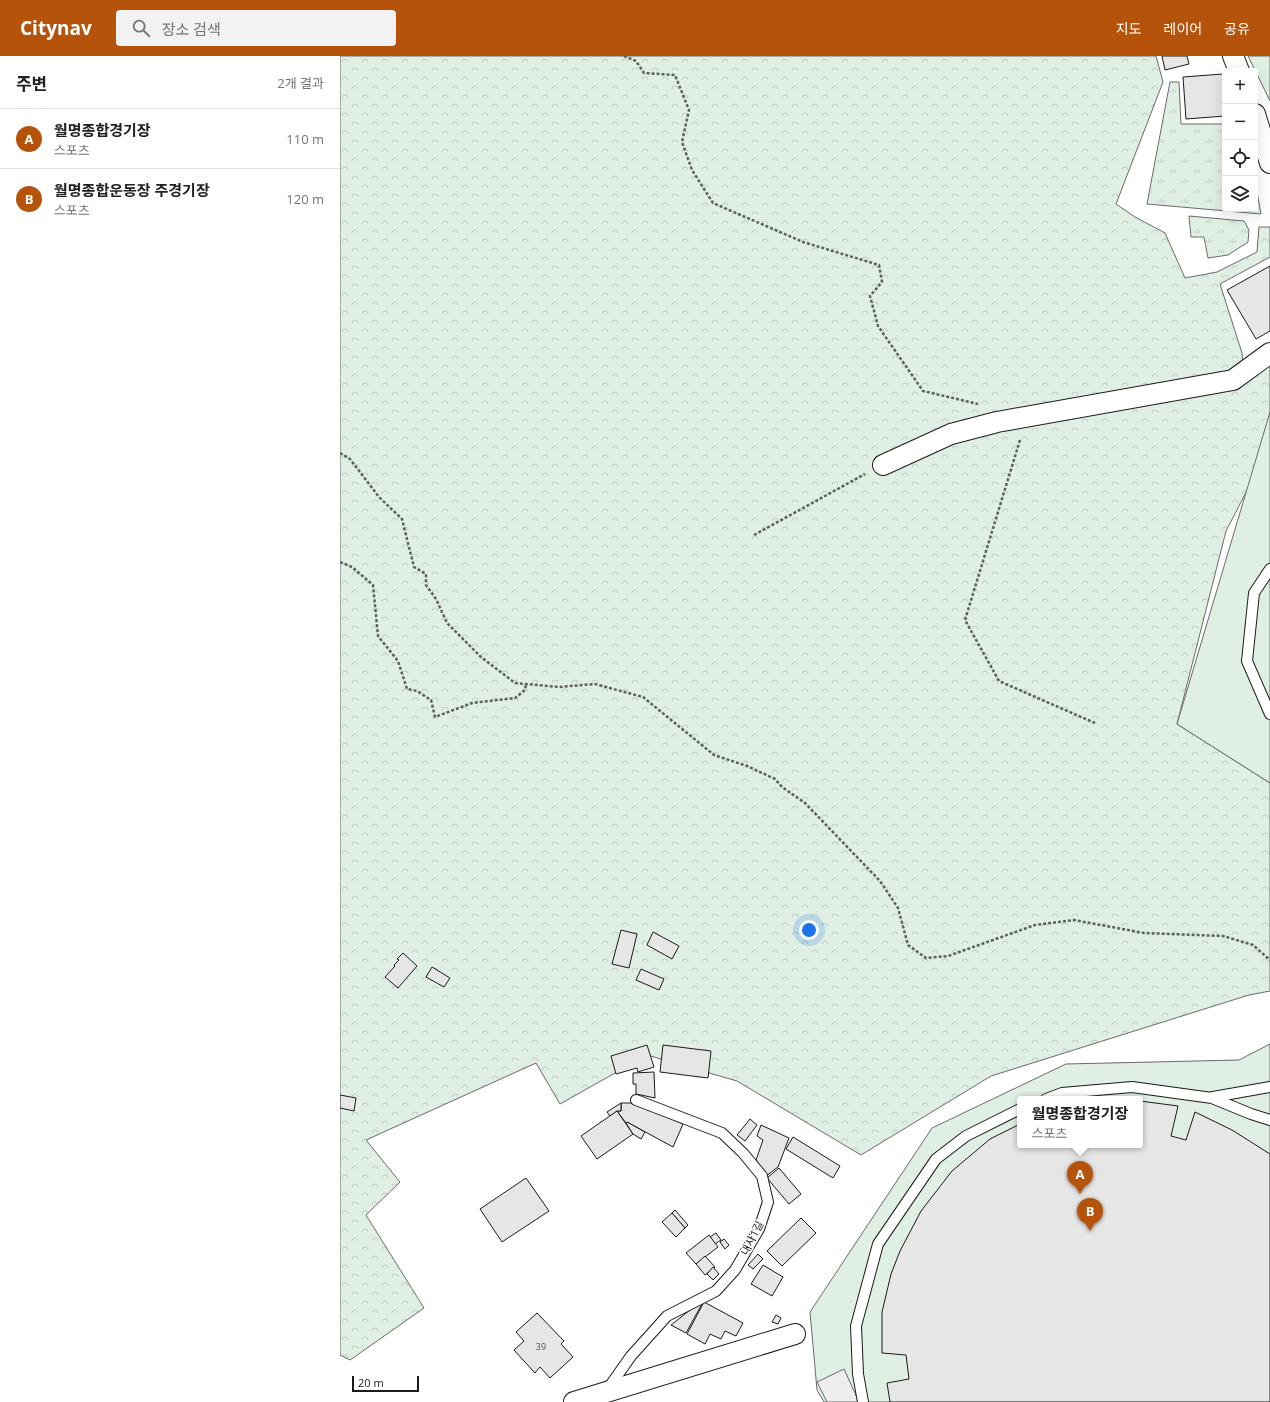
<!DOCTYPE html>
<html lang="ko">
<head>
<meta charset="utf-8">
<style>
  :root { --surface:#fff; --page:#f2f2f2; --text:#202124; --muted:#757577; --line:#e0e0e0; --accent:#b45309 }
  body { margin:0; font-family:"Open Sans","Noto Sans KR",sans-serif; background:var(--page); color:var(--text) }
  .controls { position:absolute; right:12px; top:12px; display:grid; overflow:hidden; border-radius:4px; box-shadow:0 4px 16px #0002 }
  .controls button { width:36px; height:36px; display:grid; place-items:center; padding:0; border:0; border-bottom:1px solid var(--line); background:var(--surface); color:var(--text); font:20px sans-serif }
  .scale { position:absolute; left:12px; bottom:10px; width:67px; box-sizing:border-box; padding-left:4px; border:2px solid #1a1a1a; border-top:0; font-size:11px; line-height:14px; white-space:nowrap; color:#1a1a1a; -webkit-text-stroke:3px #fff; paint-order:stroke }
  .you { position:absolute; left:469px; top:874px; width:14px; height:14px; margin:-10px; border:3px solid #fff; border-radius:50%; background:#1a73e8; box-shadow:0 0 0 6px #1a73e833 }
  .badge { display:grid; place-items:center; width:26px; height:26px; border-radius:50%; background:var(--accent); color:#fff; font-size:13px; font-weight:700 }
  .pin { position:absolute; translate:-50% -33px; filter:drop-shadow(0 1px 2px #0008) }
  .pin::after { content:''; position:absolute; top:21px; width:14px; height:12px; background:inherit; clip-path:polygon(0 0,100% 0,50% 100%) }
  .popup { position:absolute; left:677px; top:1040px; width:126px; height:52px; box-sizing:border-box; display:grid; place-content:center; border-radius:4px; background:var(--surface); filter:drop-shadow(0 1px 3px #0005); font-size:13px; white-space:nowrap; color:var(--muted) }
  .popup b { font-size:15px; color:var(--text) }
  .popup::after { content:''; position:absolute; left:50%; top:100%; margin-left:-8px; border:8px solid transparent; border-top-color:var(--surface) }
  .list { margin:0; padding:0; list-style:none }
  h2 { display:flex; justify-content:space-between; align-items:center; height:52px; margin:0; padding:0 16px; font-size:17px }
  h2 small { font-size:13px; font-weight:400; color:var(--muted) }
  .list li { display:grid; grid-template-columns:26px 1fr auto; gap:12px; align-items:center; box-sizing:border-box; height:60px; padding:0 16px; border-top:1px solid var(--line) }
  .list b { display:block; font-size:15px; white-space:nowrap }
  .list p { margin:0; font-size:13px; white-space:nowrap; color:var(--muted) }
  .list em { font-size:13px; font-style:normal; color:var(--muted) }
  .icon { flex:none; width:22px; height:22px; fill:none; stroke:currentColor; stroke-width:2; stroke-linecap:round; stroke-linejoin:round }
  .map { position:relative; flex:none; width:930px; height:1346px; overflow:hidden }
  header { display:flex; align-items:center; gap:24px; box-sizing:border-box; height:56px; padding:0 20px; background:var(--accent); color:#fff }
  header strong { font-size:19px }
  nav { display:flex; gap:22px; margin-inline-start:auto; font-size:14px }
  .search { width:280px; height:36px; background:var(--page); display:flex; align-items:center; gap:10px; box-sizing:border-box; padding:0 14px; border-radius:4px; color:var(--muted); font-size:15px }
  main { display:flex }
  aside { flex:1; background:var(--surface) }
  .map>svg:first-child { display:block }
  .grass { fill:url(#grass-tufts); stroke:#6a6a6a }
  .forest { fill:url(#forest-crowns); stroke:#6a6a6a }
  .garden { fill:#e0efe3; stroke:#6a6a6a; fill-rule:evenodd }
  .parking { fill:#ededed; stroke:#6a6a6a }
  .building { fill:#e6e6e6; stroke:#1a1a1a }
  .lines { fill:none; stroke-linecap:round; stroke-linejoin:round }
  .service-casing { stroke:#1a1a1a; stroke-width:12 }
  .minor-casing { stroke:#1a1a1a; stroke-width:22 }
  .path { stroke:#5f5f5f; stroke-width:2.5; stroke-dasharray:3 2; stroke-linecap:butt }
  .service { stroke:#fff; stroke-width:10 }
  .minor { stroke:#fff; stroke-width:20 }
  .labels { text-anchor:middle; stroke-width:3; stroke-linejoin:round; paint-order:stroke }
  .number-label { font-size:9px; fill:#4d4d4d }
  .street-label { font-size:11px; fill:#1a1a1a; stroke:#fff }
</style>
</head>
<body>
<header>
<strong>Citynav</strong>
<div class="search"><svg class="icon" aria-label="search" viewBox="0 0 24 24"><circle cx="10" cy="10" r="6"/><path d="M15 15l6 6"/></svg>장소 검색</div>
<nav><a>지도</a><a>레이어</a><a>공유</a></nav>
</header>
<main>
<aside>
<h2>주변<small>2개 결과</small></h2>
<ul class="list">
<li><span class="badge">A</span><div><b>월명종합경기장</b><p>스포츠</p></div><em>110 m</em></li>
<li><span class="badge">B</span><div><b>월명종합운동장 주경기장</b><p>스포츠</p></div><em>120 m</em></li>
</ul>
</aside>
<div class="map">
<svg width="930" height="1346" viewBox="0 0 930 1346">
  <defs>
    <pattern id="grass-tufts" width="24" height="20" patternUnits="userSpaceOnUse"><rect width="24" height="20" fill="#e0efe3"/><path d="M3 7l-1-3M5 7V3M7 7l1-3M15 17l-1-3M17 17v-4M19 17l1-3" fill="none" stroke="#c0ccc2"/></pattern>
    <pattern id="forest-crowns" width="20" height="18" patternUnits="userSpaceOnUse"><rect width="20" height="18" fill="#e0efe3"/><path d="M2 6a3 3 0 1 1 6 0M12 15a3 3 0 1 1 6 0" fill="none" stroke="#c0ccc2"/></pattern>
  </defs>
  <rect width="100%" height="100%" fill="#fff"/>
  <!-- grass -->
  <g class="grass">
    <polygon points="830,26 839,26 841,68 885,68 885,153 915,153 915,125 921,158 807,148"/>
    <polygon points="849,160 904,165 909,174 908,186 888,199 868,202 864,181 851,181"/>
  </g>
  <!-- forest -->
  <polygon class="forest" points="0,0 816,0 823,26 776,148 795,161 825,177 845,222 877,216 917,196 919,171 930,171 930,201 880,228 902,297 904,325 930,306 930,390 886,475 837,668 930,727 930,935 909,939 651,1020 521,1099 397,1025 307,999 220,1048 196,1007 26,1084 60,1126 26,1159 84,1252 10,1304 0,1299"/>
  <!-- garden -->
  <g class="garden">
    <polygon points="908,0 930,0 930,45"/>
    <polygon points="930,356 930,727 837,668"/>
    <path d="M930,988V1346H484L477,1334L470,1256L592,1072L726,1008L899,1004ZM680,1043H800V1089H680Z"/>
  </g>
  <!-- parking -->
  <polygon class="parking" points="504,1313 519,1346 487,1346 477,1326"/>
  <!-- building -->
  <g class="building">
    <polygon points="822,0 847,0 849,8 825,14"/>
    <polygon points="883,18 885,60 846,63 843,21"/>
    <polygon points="930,210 930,275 916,283 887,234"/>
    <polygon points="281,874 297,878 289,912 272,908"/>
    <polygon points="313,876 339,890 332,903 307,889"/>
    <polygon points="63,897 77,910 58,932 45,921 55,910 54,909 59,904 57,903"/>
    <polygon points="92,911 110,922 104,931 86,921"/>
    <polygon points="301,913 324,923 319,934 296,924"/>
    <polygon points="307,989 314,1011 298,1016 297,1012 276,1018 271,1000"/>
    <polygon points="323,989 371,995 368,1022 320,1016"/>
    <polygon points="314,1016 315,1042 296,1038 296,1028 293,1028 293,1017"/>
    <polygon points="0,1039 16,1042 14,1055 0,1052"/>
    <polygon points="800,1045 838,1050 831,1080 846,1084 855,1056 892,1074 930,1098 930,1346 550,1346 547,1327 569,1323 566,1299 542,1297 542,1256 551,1218 560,1195 581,1155 612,1115 650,1083 680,1068 680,1089 800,1089"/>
    <polygon points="281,1047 295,1047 343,1068 333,1091 287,1066 286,1067 277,1055 281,1055"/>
    <polygon points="281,1047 281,1055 277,1055 270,1060 267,1056"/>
    <polygon points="277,1055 293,1078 257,1103 241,1080"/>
    <polygon points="410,1063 417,1069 405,1085 397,1079"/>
    <polygon points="287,1066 305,1076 301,1083 293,1078 286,1067"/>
    <polygon points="421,1069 449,1082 438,1111 426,1120 416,1104 423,1084 417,1080"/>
    <polygon points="453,1081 500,1110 493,1122 446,1093"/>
    <polygon points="439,1112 461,1138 449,1148 427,1122"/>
    <polygon points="186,1122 209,1155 162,1186 140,1153"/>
    <polygon points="335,1154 348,1169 345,1172 332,1157"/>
    <polygon points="332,1157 345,1172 336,1181 322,1166"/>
    <polygon points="461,1162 476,1177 442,1210 427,1195"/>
    <polygon points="376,1177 381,1184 375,1188 370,1181"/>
    <polygon points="369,1179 378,1191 356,1208 346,1197"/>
    <polygon points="384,1183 389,1189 385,1193 380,1186"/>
    <polygon points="418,1198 423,1203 413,1213 408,1209"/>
    <polygon points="365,1200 375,1211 365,1219 356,1208"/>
    <polygon points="423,1209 443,1221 432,1240 411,1228"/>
    <polygon points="373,1211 379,1218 373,1224 367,1218"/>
    <polygon points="364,1246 403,1267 396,1280 385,1275 381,1283 370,1278 365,1288 347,1278"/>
    <polygon points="359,1247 362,1248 346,1277 331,1269"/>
    <polygon points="197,1257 224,1285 221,1288 233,1301 210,1322 200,1311 195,1317 174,1294 184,1285 176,1276"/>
    <polygon points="436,1259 441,1262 438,1268 432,1266"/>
  </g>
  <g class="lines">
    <defs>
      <g id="service">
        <polyline points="930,513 914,537 907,605 930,658"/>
        <polyline points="873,1041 930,1031"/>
        <polyline points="706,1043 722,1037 792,1031 872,1042 911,1058 930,1064"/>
        <polyline points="267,1334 291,1300 327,1260 376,1235 395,1214 419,1173 428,1146 422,1120 403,1097 382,1077 296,1044"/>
        <polyline points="523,1346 518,1318 516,1270 538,1188 596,1103 626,1080 680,1053"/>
      </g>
      <g id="minor">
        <polyline points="893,0 899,15"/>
        <polyline points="915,58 930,107"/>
        <polyline points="543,409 611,378 657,366 893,324 930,297"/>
        <polyline points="234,1346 455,1278"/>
      </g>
    </defs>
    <!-- service casing -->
    <use href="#service" class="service-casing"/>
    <!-- minor casing -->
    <use href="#minor" class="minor-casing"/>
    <!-- path -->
    <g class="path">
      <polyline points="284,0 296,5 304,17 335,19 349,54 342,86 352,114 373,147 463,186 539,209 542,226 530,240 538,270 583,335 638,348"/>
      <polyline points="680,384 625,564 659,625 755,667"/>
      <polyline points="0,397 10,403 39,441 62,463 74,511 86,518 86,529 96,543 107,567 141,601 175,627 219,631 255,628 303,641 374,699 407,710 435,723 442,731 465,747 540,825 558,852 568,889 586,902 608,900 695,869 734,864 804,877 883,880 913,889 930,904"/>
      <polyline points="414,479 525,418"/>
      <polyline points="0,506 12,511 33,529 38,580 58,605 67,633 77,635 91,644 95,661 132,647 175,642 185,634 186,628"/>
    </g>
    <!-- service -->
    <use href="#service" class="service"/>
    <!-- minor -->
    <use href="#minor" class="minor"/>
  </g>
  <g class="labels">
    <!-- number labels -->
    <g class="number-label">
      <text x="201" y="1294">39</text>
    </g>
    <!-- street labels -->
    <g class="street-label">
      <text transform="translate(412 1182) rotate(-63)" y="4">내사1길</text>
    </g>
  </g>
</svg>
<div class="controls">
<button>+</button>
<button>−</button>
<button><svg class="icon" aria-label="locate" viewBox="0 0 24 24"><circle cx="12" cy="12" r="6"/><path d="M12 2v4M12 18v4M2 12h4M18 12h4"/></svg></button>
<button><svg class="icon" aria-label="layers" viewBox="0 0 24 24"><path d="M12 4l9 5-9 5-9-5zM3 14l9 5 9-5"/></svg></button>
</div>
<div class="scale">20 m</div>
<div class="you"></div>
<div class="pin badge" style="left:740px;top:1138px">A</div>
<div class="popup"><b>월명종합경기장</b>스포츠</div>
<div class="pin badge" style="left:750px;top:1175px">B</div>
</div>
</main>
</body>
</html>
